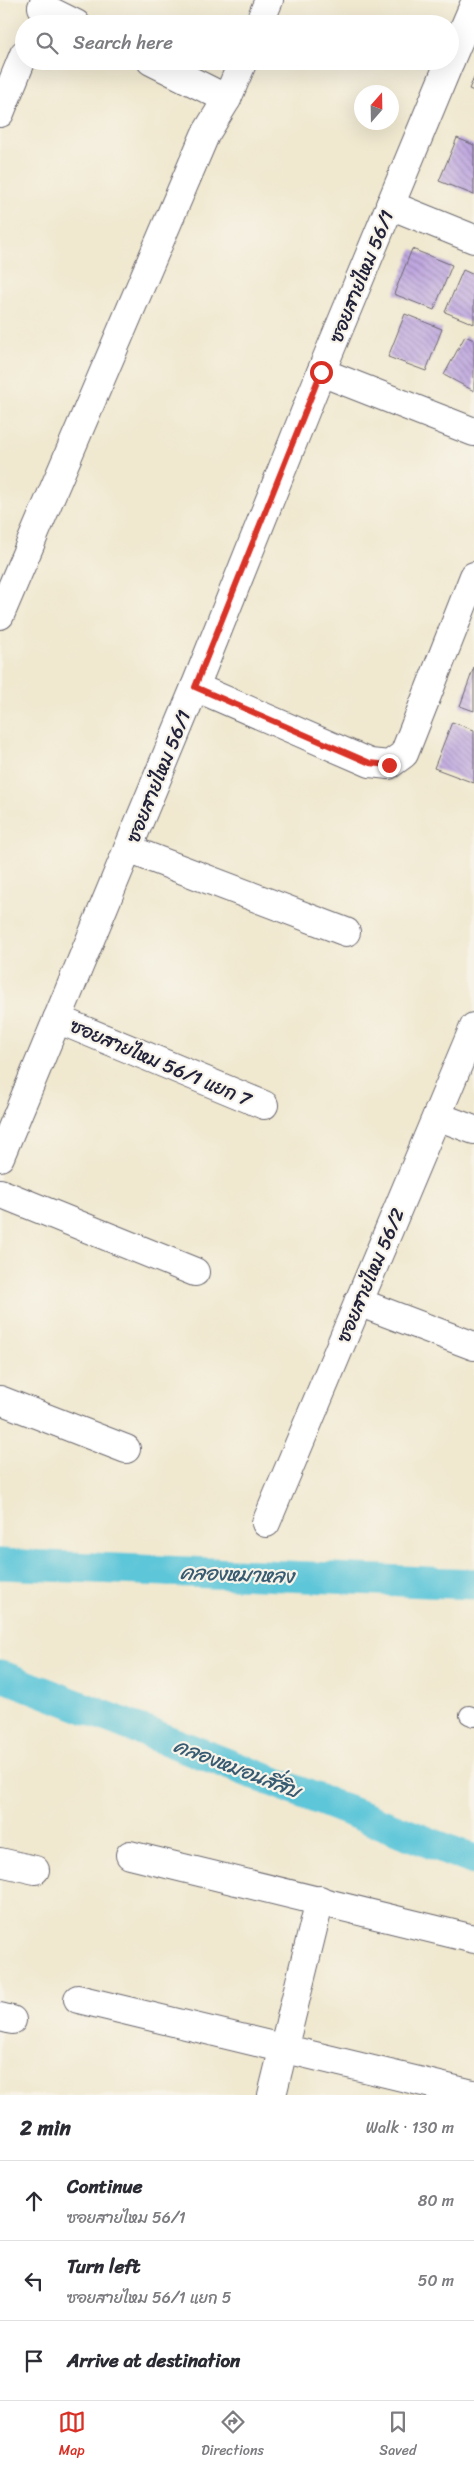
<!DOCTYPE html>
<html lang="en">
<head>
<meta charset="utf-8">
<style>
  :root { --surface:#fff; --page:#f2f2f3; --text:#2b2b33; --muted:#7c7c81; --line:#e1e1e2; --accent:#d93025 }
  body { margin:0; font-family:Sriracha,"Playpen Sans Thai",sans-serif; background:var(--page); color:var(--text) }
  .compass { position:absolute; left:354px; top:85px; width:45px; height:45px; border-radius:50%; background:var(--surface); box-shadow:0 5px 20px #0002; rotate:20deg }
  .stop { position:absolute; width:15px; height:15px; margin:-11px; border:4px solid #d93025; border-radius:50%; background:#fff }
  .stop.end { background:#d93025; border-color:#fff; box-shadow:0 1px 5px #0008 }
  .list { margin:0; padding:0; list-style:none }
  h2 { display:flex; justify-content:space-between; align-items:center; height:65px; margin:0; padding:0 20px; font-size:21px }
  h2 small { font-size:16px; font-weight:400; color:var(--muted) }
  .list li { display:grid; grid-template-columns:32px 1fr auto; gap:15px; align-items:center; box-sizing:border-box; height:80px; padding:0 20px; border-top:1px solid var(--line) }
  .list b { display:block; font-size:19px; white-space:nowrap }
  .list p { margin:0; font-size:16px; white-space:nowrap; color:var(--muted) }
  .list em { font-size:16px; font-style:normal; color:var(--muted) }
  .icon { flex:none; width:28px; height:28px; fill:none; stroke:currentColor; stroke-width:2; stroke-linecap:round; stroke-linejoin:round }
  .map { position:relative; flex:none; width:474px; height:2095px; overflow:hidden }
  .search { position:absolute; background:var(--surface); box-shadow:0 5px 20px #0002; left:15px; right:15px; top:15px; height:55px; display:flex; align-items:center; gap:12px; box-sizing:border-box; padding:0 18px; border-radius:28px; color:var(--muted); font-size:19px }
  .sheet { height:305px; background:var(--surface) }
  nav { display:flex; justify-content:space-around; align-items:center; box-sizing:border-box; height:70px; border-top:1px solid var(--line); background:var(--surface); font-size:14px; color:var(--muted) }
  nav a { display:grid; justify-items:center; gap:2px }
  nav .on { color:var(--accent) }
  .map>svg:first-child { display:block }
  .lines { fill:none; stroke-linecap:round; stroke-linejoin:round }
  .canal { stroke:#5dc6d9; stroke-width:31 }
  .building { fill:url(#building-back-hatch) }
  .lane-casing { stroke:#6a676f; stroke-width:20 }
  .street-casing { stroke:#6a676f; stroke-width:30 }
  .lane { stroke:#fff; stroke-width:18 }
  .street { stroke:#fff; stroke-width:28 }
  .route { stroke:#d93025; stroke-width:6 }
  .labels { text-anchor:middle; stroke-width:4.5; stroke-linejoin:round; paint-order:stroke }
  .street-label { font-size:19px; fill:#22223b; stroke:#f7f3e8 }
  .water-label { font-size:20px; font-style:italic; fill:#375b72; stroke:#f7f3e8 }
</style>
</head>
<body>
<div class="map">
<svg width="474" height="2095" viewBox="0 0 474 2095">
  <defs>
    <pattern id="building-back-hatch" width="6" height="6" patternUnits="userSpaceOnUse" patternTransform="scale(1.25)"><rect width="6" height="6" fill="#bfa7df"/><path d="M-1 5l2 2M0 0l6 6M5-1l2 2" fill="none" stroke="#9b88b6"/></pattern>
  </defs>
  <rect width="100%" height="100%" fill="#f7f3e8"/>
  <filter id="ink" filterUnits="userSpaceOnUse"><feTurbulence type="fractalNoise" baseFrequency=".02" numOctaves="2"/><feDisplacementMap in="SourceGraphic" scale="10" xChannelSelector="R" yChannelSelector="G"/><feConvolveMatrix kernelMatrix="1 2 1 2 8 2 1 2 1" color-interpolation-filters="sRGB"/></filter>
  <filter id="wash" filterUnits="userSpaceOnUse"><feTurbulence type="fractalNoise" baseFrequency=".0096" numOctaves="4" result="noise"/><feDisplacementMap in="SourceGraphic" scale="20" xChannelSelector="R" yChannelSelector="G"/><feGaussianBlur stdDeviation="1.12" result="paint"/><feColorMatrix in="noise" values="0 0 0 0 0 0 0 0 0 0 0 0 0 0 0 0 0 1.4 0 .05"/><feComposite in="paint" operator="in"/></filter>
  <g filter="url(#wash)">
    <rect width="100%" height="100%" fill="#f0e8cf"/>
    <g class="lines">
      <!-- canal -->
      <g class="canal">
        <polyline points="0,1564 474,1584"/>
        <polyline points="0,1675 474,1860"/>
      </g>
    </g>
    <g id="blocks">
      <!-- building -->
      <g class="building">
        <polygon points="474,78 474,91 469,89"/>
        <polygon points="457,138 474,145 474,195 439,181"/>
        <polygon points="412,249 452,265 434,310 394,294"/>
        <polygon points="463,270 474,275 474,324 445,312"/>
        <polygon points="405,314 442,329 426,371 388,357"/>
        <polygon points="465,336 474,340 474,391 444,375"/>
        <polygon points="474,667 474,711 460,706"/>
        <polygon points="452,722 474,730 474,783 434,768"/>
      </g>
    </g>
  </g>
  <g filter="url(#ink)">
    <use href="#blocks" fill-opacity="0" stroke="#6a676f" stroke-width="1"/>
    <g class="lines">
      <defs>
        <polyline id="lane" points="469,1715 474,1717"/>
        <g id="street">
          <polyline points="42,7 76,24"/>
          <polyline points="259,24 269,0"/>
          <polyline points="450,61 474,5"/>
          <polyline points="227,99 243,61"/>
          <polyline points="0,113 24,54"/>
          <polyline points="390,205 474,239"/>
          <polyline points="321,372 474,432"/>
          <polyline points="0,615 205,135 227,99 151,61"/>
          <polyline points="195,687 370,763 389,765 404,754 474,576"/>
          <polyline points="128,849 346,932"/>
          <polyline points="57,1019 264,1105"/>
          <polyline points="437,1116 474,1130"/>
          <polyline points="0,1157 195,687 321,372 450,61"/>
          <polyline points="0,1193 195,1272"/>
          <polyline points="358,1302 474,1346"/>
          <polyline points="0,1400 126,1449"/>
          <polyline points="266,1523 474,1027"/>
          <polyline points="130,1855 474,1939"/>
          <polyline points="0,1862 35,1870"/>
          <polyline points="78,1999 473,2094"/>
          <polyline points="0,2017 12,2020"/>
          <polyline points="272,2095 320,1900"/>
        </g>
      </defs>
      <!-- lane casing -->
      <use href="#lane" class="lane-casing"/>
      <!-- street casing -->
      <use href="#street" class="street-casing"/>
      <!-- lane -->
      <use href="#lane" class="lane"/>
      <!-- street -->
      <use href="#street" class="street"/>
    </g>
  </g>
  <g class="lines" filter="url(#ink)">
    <!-- route -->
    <polyline class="route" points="321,372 195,687 370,763 389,765"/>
  </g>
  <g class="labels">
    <!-- street labels -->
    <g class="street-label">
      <text transform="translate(361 276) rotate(-68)" y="7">ซอยสายไหม 56/1</text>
      <text transform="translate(158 776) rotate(-68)" y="7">ซอยสายไหม 56/1</text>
      <text transform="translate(161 1062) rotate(23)" y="7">ซอยสายไหม 56/1 แยก 7</text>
      <text transform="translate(370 1275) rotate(-67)" y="7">ซอยสายไหม 56/2</text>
    </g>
    <!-- water labels -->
    <g class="water-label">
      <text transform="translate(237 1574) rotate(2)" y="7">คลองหมาหลง</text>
      <text transform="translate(237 1768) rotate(21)" y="7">คลองหมอนสี่สิบ</text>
    </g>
  </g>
</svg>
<svg class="compass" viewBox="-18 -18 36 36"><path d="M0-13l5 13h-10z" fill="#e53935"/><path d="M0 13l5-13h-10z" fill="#7c7c81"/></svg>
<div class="stop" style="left:321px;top:372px"></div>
<div class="stop end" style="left:389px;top:765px"></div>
<div class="search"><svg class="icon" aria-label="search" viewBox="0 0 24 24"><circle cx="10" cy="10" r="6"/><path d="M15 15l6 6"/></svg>Search here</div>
</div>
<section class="sheet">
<h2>2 min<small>Walk · 130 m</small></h2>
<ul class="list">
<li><svg class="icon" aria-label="ahead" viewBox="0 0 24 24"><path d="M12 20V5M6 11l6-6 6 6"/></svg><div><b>Continue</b><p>ซอยสายไหม 56/1</p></div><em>80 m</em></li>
<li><svg class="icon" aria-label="left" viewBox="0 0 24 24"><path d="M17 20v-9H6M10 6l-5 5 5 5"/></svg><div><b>Turn left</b><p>ซอยสายไหม 56/1 แยก 5</p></div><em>50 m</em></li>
<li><svg class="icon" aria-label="arrive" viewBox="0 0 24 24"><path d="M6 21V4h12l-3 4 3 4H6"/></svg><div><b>Arrive at destination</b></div></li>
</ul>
</section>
<nav>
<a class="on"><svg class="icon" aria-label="map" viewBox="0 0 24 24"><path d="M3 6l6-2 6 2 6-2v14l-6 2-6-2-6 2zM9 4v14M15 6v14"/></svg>Map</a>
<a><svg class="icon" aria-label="directions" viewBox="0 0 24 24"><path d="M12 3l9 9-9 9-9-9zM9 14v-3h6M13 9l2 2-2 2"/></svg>Directions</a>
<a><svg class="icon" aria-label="saved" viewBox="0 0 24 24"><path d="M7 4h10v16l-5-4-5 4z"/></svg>Saved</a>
</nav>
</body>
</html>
